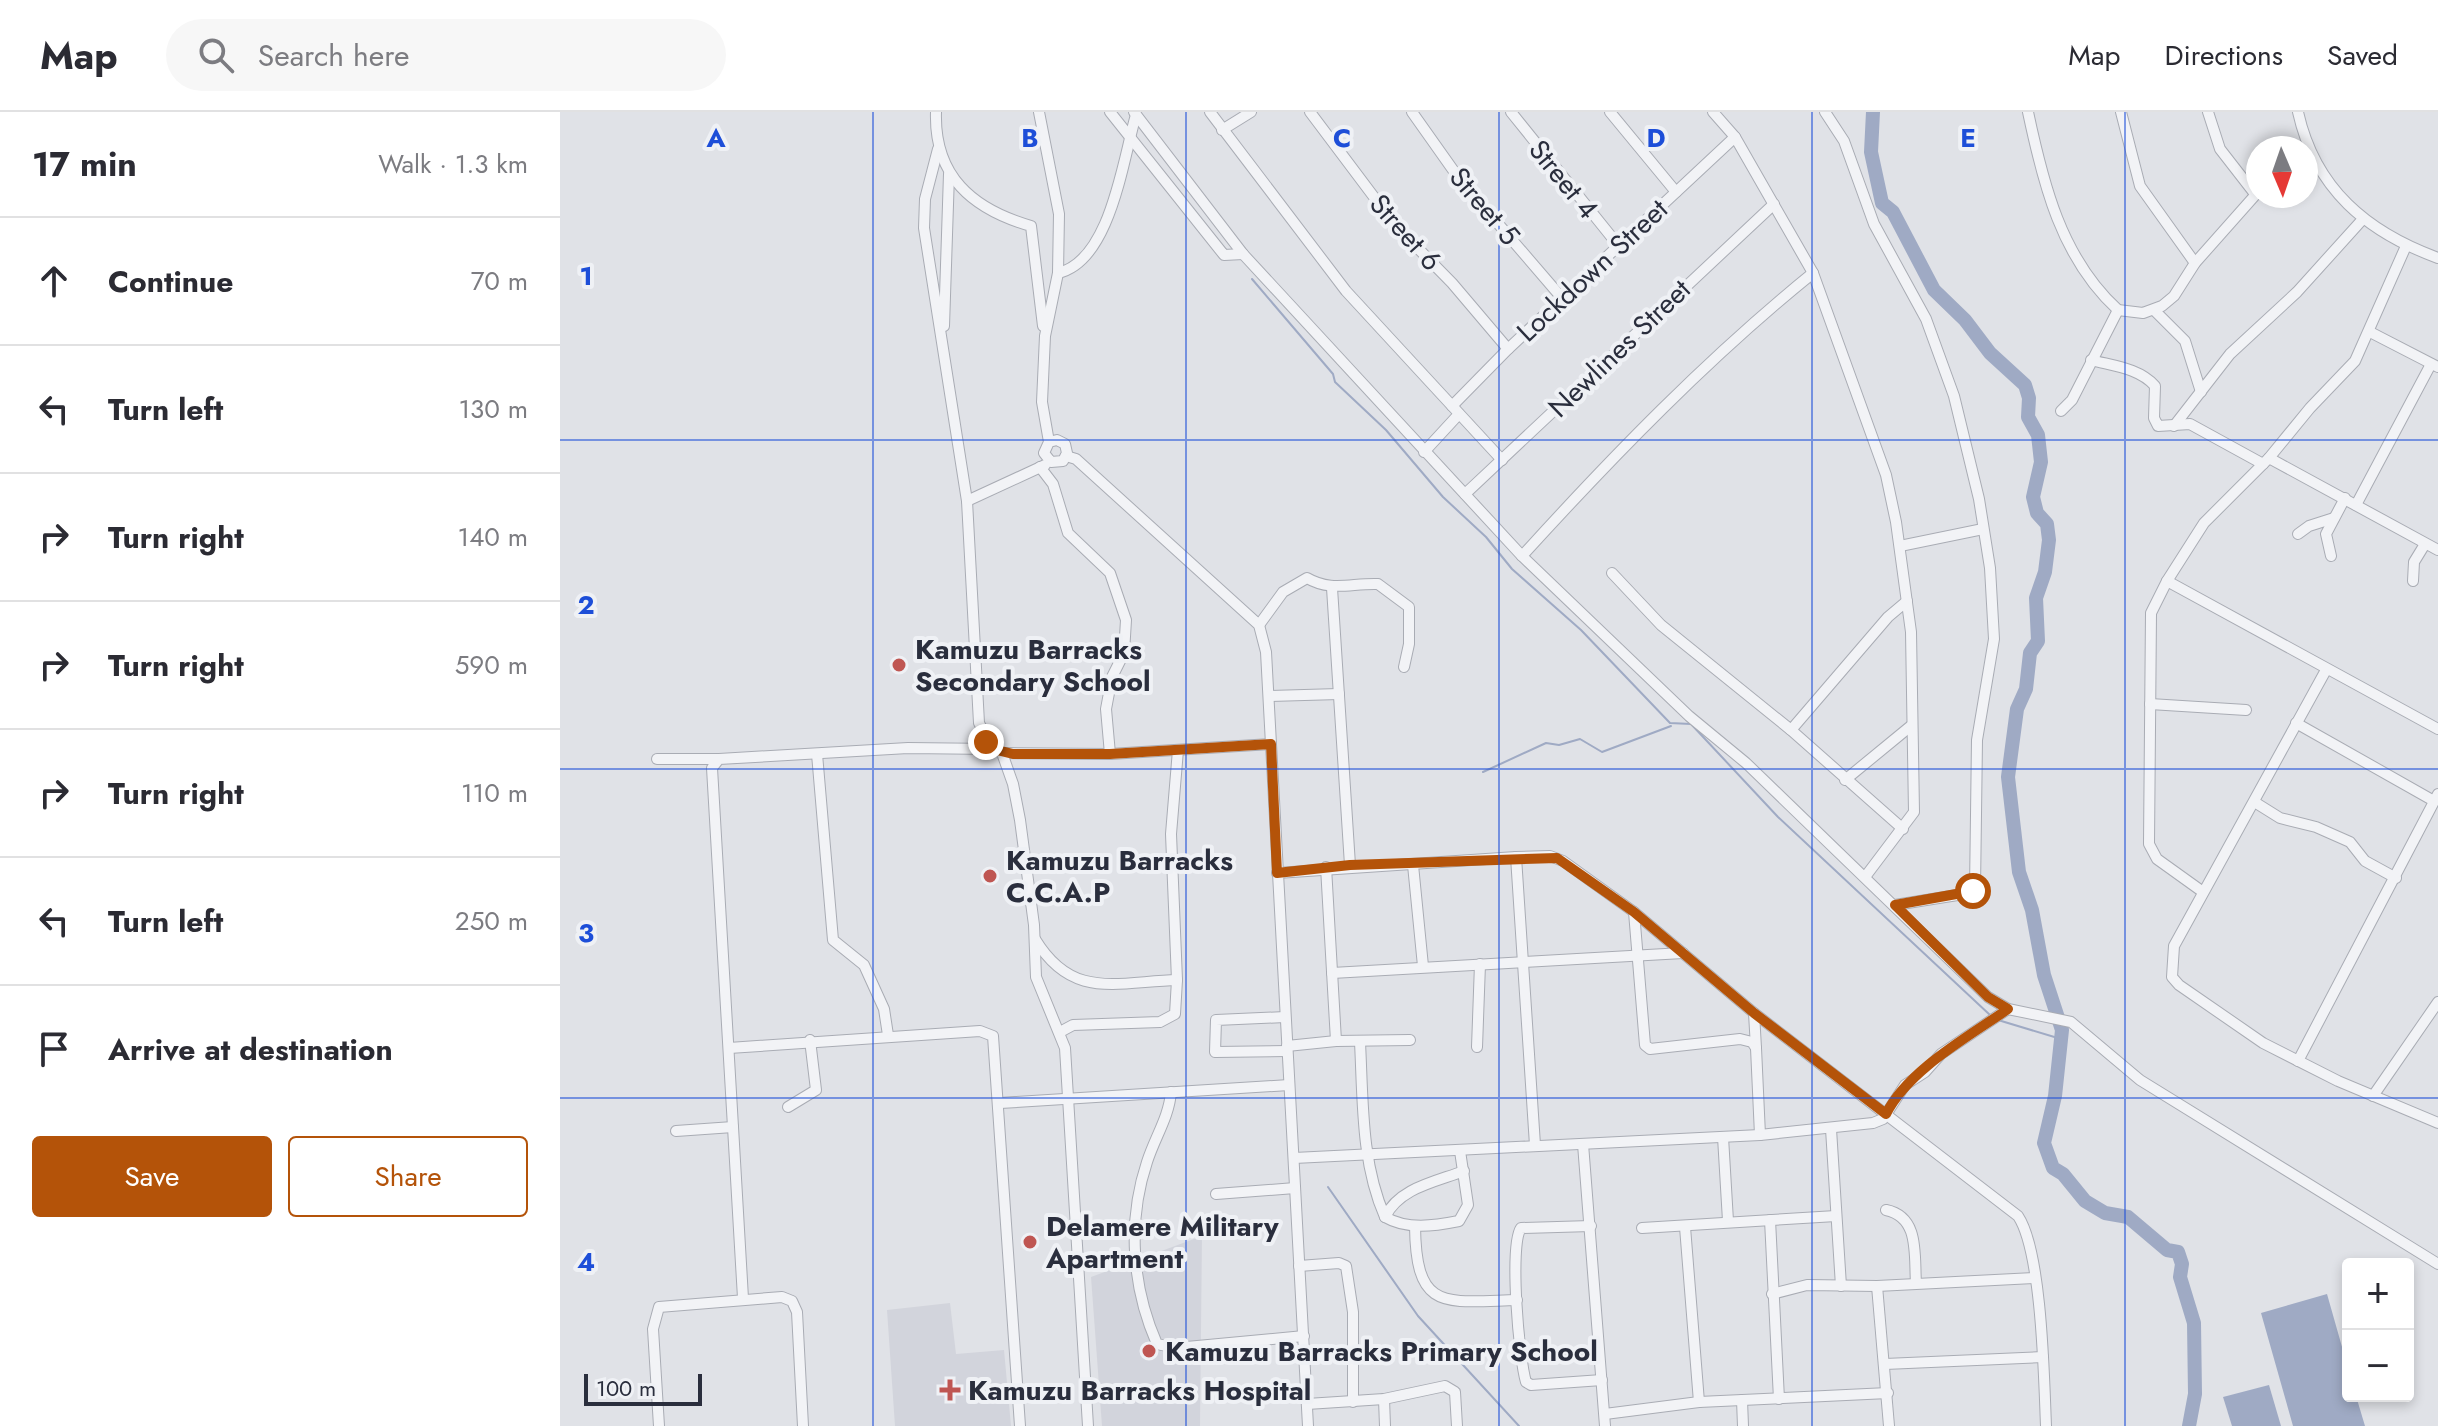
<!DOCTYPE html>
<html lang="en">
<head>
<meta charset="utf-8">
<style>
  :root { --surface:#fff; --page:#f7f7f7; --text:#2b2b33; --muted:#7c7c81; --line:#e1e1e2; --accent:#b45309 }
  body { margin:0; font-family:Jost,sans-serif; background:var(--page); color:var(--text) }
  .controls { position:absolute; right:24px; bottom:24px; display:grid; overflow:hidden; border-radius:8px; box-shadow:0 4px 12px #0003 }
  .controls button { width:72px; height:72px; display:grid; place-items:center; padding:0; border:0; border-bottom:2px solid var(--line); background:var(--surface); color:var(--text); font:40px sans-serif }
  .compass { position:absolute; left:1686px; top:24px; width:72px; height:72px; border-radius:50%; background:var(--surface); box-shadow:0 4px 12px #0003; rotate:178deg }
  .scale { position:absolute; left:24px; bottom:20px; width:118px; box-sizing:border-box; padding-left:8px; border:4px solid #2a2e3d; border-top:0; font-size:22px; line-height:28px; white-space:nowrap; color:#2a2e3d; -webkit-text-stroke:6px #eff1f5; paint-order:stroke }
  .stop { position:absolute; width:24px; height:24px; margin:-18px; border:6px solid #b45309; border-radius:50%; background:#fff }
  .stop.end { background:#b45309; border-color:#fff; box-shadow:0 2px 8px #0008 }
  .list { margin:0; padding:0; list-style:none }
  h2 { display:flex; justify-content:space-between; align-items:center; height:104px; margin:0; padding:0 32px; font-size:34px }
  h2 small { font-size:26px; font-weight:400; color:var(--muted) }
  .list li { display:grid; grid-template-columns:52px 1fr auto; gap:24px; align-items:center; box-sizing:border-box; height:128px; padding:0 32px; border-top:2px solid var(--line) }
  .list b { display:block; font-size:30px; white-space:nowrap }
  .list em { font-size:26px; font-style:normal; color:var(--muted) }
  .actions { display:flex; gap:16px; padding:24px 32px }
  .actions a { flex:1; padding:18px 0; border:2px solid var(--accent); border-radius:8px; text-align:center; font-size:28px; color:var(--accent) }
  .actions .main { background:var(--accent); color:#fff }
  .icon { flex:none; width:44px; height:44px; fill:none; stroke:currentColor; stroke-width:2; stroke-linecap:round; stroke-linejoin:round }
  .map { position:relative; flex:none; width:1878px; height:1314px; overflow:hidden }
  header { display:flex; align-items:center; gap:48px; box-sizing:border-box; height:112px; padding:0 40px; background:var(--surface); border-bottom:2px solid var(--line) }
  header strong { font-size:38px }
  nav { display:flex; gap:44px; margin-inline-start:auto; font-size:28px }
  .search { width:560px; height:72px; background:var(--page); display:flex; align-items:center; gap:20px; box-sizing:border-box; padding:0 28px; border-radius:44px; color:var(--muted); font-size:30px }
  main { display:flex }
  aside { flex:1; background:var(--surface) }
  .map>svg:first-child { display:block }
  .built { fill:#d2d4dc }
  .water { fill:#9faac4 }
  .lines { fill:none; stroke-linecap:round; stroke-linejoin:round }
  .stream { stroke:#9faac4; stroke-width:2 }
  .river { stroke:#9faac4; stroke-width:14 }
  .minor-casing { stroke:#a9acb4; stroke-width:12 }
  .minor { stroke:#f2f3f6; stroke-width:10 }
  .route { stroke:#b45309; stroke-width:10 }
  .grid { fill:none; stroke:#1d4ed8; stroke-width:2; stroke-opacity:0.55 }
  .poi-dot { fill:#bf5652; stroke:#eff1f5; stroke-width:3 }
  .labels { text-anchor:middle; stroke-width:8; stroke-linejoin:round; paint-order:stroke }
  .street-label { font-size:28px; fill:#2a2e3d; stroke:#eff1f5 }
  .poi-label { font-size:28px; font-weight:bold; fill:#2a2e3d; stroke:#eff1f5; text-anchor:start }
  .grid-label { font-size:26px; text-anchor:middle; font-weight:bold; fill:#1d4ed8; stroke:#eff1f5; stroke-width:8; stroke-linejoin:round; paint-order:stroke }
</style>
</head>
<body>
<header>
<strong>Map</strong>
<div class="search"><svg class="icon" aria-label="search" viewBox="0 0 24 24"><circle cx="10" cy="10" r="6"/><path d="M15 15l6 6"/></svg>Search here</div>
<nav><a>Map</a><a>Directions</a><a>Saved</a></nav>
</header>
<main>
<aside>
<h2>17 min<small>Walk · 1.3 km</small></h2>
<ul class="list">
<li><svg class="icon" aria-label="ahead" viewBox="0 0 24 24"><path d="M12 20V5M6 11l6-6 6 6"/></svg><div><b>Continue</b></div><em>70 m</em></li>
<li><svg class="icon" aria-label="left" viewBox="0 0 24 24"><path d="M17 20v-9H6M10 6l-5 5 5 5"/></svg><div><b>Turn left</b></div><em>130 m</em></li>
<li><svg class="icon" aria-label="right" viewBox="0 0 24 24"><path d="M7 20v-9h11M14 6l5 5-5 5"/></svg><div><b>Turn right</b></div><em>140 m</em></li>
<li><svg class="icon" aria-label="right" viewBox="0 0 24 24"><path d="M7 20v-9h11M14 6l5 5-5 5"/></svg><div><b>Turn right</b></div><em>590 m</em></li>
<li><svg class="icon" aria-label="right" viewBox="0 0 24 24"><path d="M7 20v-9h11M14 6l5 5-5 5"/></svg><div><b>Turn right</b></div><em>110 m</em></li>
<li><svg class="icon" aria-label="left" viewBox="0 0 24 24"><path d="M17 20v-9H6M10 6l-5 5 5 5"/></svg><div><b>Turn left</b></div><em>250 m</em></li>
<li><svg class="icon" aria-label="arrive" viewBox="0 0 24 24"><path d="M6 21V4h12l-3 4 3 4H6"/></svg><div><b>Arrive at destination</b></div></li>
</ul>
<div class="actions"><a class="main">Save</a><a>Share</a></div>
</aside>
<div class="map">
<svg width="1878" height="1314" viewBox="0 0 1878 1314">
  <rect width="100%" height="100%" fill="#e0e2e7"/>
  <!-- built -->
  <g class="built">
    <polygon points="642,1124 640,1314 542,1314 531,1165"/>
    <polygon points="390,1191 396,1242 444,1238 451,1314 335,1314 327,1198"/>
  </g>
  <!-- water -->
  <g class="water">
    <polygon points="1767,1182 1788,1256 1788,1284 1796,1284 1805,1314 1733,1314 1701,1201"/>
    <polygon points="1709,1273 1721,1314 1672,1314 1663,1285"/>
  </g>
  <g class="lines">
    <!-- stream -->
    <g class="stream">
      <polyline points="692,167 773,262 775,270 826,318 883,385 926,425 952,457 1021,518 1110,611 1131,612 1218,705 1430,903"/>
      <polyline points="923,660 986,631 999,633 1020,627 1042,640 1111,614"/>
      <polyline points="1438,908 1501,927"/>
      <polyline points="768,1075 858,1204 959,1314"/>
    </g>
    <!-- river -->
    <polyline class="river" points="1313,0 1311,40 1322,91 1333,100 1374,178 1405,208 1430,241 1465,273 1469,286 1468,305 1478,323 1481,350 1473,385 1477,401 1487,412 1489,428 1485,460 1476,486 1478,529 1470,541 1466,577 1457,597 1448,665 1459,760 1472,798 1484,863 1502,918 1495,984 1484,1031 1493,1056 1503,1062 1525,1089 1545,1101 1568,1105 1607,1138 1618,1140 1622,1152 1620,1165 1634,1211 1635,1282 1629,1314"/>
    <defs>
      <g id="minor">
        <path d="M376,0C374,64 412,97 471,114L483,214"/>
        <polyline points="479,0 499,102 498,161 485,224 482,290 489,330 484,341 491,350 503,349 507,341 505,332 497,328 489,330"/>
        <polyline points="550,0 664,143 683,142"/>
        <polyline points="574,0 683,142 962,444 1129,604 1186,651 1428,885 1448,897 1511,910 1580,968 1878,1152"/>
        <polyline points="650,0 786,179 942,348"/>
        <polyline points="750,0 835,113 892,171 948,237"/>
        <polyline points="852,0 898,65 1002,186"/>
        <polyline points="951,0 1058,133"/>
        <polyline points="1050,0 1116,80"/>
        <polyline points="1153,0 1175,25 1253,161 1326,363 1336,410 1351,520 1354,700 1305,765"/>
        <polyline points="1265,0 1284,29 1314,112 1366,207 1394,284 1419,387 1430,456 1434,527 1417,628 1415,777 1410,781 1335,793"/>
        <path d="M1468,0C1483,71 1501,146 1558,198L1583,201L1602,194L1614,184L1635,151L1698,80"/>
        <polyline points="1561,0 1580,74 1635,151"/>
        <polyline points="1648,0 1660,37 1695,82"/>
        <path d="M1738,0C1755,77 1807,120 1878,146"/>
        <polyline points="662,18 691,0"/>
        <polyline points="378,37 365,87 364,116 407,389 419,611 433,637"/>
        <path d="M498,161C551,149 563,46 576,3"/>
        <polyline points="1594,198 1625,229 1641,280"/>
        <polyline points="384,214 389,62"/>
        <polyline points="1810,220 1878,255"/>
        <path d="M1531,248C1553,254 1579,256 1595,274L1594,306L1598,314L1630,312L1703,352"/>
        <polyline points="892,294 948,237 1175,25"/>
        <polyline points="1501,299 1512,288 1558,198"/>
        <polyline points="1614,314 1670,242 1737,180 1802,108"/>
        <polyline points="864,340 899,302"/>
        <polyline points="506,344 516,347 699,513 706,540 748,1314"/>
        <polyline points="1709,346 1878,438"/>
        <polyline points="480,355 493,372 508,421 550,461 566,508 564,541 552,565 546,597 550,642"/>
        <polyline points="905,382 1214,92"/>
        <polyline points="407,389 485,353"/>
        <polyline points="1796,393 1871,252"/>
        <polyline points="1738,422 1749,414 1774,406"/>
        <polyline points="1340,434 1423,417"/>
        <path d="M962,444C1053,344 1148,246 1253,161"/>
        <polyline points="1771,444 1766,422 1785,386"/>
        <polyline points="1052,461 1101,513 1231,618 1343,717"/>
        <polyline points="1607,469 1878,617"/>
        <polyline points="1853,469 1854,450 1865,432"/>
        <polyline points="772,476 790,753"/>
        <path d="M699,513L723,480L747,466C771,480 791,471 818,472L849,495V532L844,555"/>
        <polyline points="1766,558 1614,834 1612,865 1619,873 1703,931 1778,969 1878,1011"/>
        <polyline points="710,584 779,582"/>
        <polyline points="1590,592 1686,598"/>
        <polyline points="1736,611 1874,689"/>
        <polyline points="1231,618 1328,505 1347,489"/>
        <polyline points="442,641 550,642 711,632"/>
        <polyline points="257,642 273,828 304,853 324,897 328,923"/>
        <polyline points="97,647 159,647"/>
        <polyline points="1285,668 1352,613"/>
        <polyline points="1696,691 1720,706 1756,715 1790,730 1805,749 1836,766"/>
        <polyline points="956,745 975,1033"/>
        <polyline points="853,753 863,854"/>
        <polyline points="766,755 776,929"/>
        <path d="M717,761L956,745L990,744L1003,749L1074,800L1194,901L1458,1104C1482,1140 1484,1267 1486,1314"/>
        <polyline points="1643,780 1597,747 1589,732 1591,501 1607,469 1644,411 1709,346 1750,296 1795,249 1846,134"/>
        <polyline points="1074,800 1085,933 1090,937 1180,927 1192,930 1196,936 1200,1023"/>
        <path d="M475,827C512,888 555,870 617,868"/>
        <polyline points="772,861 1123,841"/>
        <polyline points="1194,901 1196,936"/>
        <polyline points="725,905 656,908 655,940 727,939"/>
        <polyline points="500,920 513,913 600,910 615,902 617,868 611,722 618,638"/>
        <path d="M800,930C803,988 801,1051 825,1105C847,1118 874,1114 899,1109L908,1093L900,1039"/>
        <polyline points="727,934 776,929 850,928"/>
        <polyline points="917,935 920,852"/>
        <polyline points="169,936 420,919 433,924 460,1314"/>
        <polyline points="1738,949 1878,682"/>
        <path d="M611,980C609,1005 595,1025 587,1050C567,1110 572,1175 597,1232L616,1236L744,1224"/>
        <polyline points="1813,984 1878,890"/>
        <polyline points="440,991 729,973"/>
        <polyline points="228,995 256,978 250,928"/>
        <polyline points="1271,1017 1281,1174"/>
        <polyline points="116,1019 173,1015"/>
        <polyline points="1163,1025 1168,1109"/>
        <polyline points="1023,1032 1045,1314"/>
        <polyline points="734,1046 1200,1023 1313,1011 1323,1007 1345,973 1365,960 1381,942 1448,897"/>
        <polyline points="656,1082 735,1076"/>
        <path d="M1326,1098C1360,1105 1354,1143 1356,1171"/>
        <path d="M825,1105C839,1076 875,1070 904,1059"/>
        <polyline points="1210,1108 1219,1287"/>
        <path d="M855,1114C856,1200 884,1190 957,1188"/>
        <path d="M1031,1114L961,1116C949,1133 959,1247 966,1270L971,1273L1042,1268"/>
        <polyline points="1125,1115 1139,1290"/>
        <polyline points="1082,1116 1276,1104"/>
        <polyline points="739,1154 779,1151 786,1154 793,1200 793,1290"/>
        <polyline points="1317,1174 1329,1314"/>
        <polyline points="1212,1182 1247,1173 1317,1174 1474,1166"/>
        <polyline points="183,1186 152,656 159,647 348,636 433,637 442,641 453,672 460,708 474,813 476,865 505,936 528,1314"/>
        <polyline points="1325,1252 1483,1245"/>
        <polyline points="824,1287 825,1314"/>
        <polyline points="1182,1288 1183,1314"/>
        <polyline points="747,1292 824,1287 885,1274 895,1280 897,1314"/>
        <polyline points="1045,1302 1139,1290 1328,1281"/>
        <polyline points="99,1314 93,1217 99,1195 222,1185 232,1189 237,1200 243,1314"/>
      </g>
    </defs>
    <!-- minor casing -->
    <use href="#minor" class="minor-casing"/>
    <!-- minor -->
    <use href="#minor" class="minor"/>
  </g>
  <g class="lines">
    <!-- route -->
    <path class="route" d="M426,630L433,637L453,642H550L711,632L717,761L790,753L997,746L1074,800L1194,901L1326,1002C1348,958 1408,925 1448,897L1428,885L1335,793L1413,779"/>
  </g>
  <!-- grid -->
  <path class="grid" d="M313,0V1314M626,0V1314M939,0V1314M1252,0V1314M1565,0V1314M0,328H1878M0,657H1878M0,986H1878"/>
  <!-- markers -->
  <g class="poi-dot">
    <circle cx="339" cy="553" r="8"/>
    <circle cx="430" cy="764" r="8"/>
    <circle cx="470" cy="1130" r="8"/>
    <circle cx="589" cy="1239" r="8"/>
    <path d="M386 1266h8v8h8v8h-8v8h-8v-8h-8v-8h8z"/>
  </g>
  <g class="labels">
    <!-- street labels -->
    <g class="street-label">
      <text transform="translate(1004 67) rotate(51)" y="10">Street 4</text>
      <text transform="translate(925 94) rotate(50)" y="10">Street 5</text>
      <text transform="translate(846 120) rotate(48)" y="10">Street 6</text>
      <text transform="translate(1032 158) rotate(-43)" y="10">Lockdown Street</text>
      <text transform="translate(1059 236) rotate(-44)" y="10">Newlines Street</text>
    </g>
    <!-- poi labels -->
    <g class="poi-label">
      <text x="355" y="547">Kamuzu Barracks<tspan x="355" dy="32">Secondary School</tspan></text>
      <text x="446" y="758">Kamuzu Barracks<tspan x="446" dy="32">C.C.A.P</tspan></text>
      <text x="486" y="1124">Delamere Military<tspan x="486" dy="32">Apartment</tspan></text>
      <text x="605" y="1249">Kamuzu Barracks Primary School</text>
      <text x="408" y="1288">Kamuzu Barracks Hospital</text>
    </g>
  </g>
  <g class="grid-label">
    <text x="156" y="35">A</text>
    <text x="470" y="35">B</text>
    <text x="782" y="35">C</text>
    <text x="1096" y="35">D</text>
    <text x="1408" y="35">E</text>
    <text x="26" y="173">1</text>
    <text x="26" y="502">2</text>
    <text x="26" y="830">3</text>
    <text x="26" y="1159">4</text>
  </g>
</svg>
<div class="controls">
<button>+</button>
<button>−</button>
</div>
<svg class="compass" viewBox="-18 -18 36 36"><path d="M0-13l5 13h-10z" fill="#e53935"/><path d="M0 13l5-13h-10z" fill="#7c7c81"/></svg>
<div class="scale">100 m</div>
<div class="stop" style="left:1413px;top:779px"></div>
<div class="stop end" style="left:426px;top:630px"></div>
</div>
</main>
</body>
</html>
